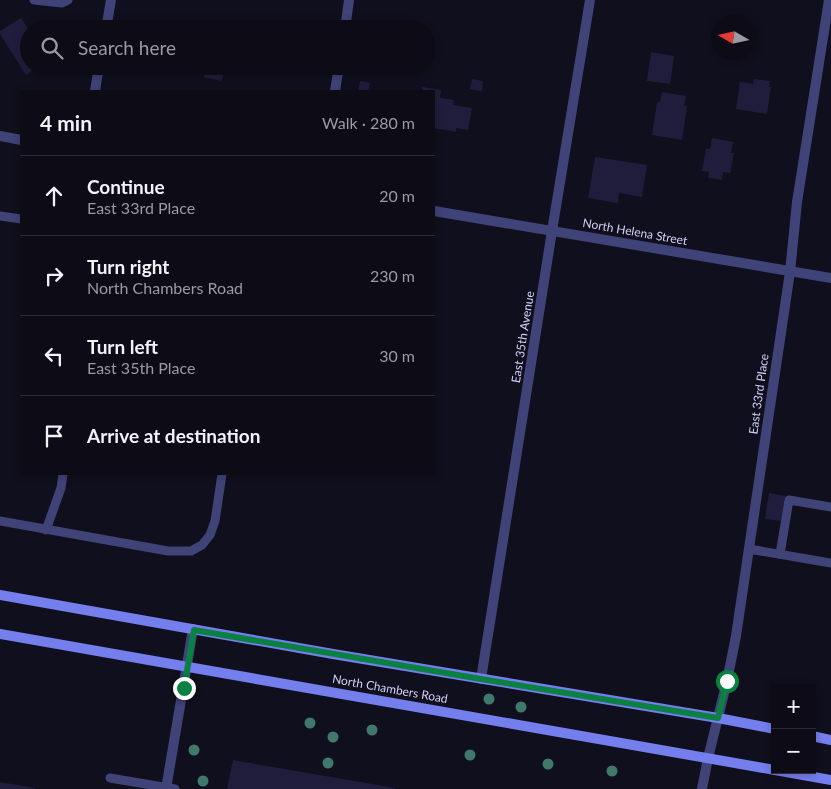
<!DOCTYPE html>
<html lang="en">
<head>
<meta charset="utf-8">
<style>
  :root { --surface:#0c0b16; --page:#15141f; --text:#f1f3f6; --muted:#9a9ba1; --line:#2c2b35 }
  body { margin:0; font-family:Lato,sans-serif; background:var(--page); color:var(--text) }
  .controls { position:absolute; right:15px; bottom:15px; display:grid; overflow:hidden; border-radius:0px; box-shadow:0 2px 8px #0003 }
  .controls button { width:45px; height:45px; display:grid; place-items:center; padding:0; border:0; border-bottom:1px solid var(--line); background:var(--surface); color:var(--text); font:25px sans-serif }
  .compass { position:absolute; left:711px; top:15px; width:45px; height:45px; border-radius:50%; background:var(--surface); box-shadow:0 2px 8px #0003; rotate:279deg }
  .stop { position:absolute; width:15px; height:15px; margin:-11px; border:4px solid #0b8043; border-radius:50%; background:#fff }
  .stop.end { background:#0b8043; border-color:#fff; box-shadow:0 1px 5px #0008 }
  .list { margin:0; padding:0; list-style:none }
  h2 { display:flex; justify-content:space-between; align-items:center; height:65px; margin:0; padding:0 20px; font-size:21px }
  h2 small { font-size:16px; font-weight:400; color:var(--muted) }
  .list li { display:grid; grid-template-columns:32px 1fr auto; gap:15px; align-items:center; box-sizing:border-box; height:80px; padding:0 20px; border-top:1px solid var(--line) }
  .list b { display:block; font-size:19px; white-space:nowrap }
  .list p { margin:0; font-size:16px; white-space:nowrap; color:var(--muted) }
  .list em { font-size:16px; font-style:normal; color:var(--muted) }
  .icon { flex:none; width:28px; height:28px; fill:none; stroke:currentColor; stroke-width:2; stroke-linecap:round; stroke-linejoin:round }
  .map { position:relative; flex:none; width:831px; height:789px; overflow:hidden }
  .search { position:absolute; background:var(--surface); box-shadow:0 2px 8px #0003; left:20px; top:20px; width:415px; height:55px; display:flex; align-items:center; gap:12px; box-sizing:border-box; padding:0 18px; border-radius:28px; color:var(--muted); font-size:19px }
  .panel { position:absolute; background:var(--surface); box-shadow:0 2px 8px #0003; left:20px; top:90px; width:415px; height:385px; border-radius:0px }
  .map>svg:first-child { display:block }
  .building { fill:#201d3c }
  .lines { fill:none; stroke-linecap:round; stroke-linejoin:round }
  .lane { stroke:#3f4377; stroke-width:9 }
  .street { stroke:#3f4377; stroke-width:10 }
  .secondary { stroke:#747eed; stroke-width:10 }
  .tree { fill:#40796b }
  .route { stroke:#0b8043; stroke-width:6 }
  .labels { text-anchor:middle; stroke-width:4; stroke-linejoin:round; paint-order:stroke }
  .street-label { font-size:12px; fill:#d1d1f9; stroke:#100f1d }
</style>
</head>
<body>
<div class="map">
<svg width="831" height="789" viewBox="0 0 831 789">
  <rect width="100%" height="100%" fill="#100f1d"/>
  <!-- building -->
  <g class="building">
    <polygon points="21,18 29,30 29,66 39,66 26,75 0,34 0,31"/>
    <polygon points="651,52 674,56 670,84 647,81"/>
    <polygon points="206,66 225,66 222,81 204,77"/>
    <polygon points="472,79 483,81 482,91 470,89"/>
    <polygon points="754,79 770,81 769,87 771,87 767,114 736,109 740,82 753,84"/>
    <polygon points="360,81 370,83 368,91 358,91"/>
    <polygon points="422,87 441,90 440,98 454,100 453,105 472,108 468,130 456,128 456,132 434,128 434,91 422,91"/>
    <polygon points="662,92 686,96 684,106 687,106 682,140 652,135 657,102 660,102"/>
    <polygon points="712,138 733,142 731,153 734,153 730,173 723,172 722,180 708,178 709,172 702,171 706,149 710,149"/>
    <polygon points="595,157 647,165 642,197 619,193 618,203 588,198"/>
    <polygon points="769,493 785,496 781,521 765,519"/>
    <polygon points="233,760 395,788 395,789 227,789"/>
    <polygon points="0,782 35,788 35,789 0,789"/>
  </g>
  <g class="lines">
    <!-- lane -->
    <g class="lane">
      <polyline points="34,0 62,3 68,0"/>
      <polyline points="0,216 21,219"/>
      <polyline points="0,521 168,551 191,551 202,545 210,535 215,521 222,474"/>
      <polyline points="46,530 61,488 63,474"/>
      <polyline points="749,549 831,563"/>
      <polyline points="780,554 789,500 831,507"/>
      <polyline points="110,778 175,789"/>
    </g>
    <!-- street -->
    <g class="street">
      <polyline points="106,29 111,0"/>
      <polyline points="345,29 349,0"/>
      <polyline points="95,91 99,66"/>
      <polyline points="335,91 339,66"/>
      <polyline points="0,136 21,140"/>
      <polyline points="434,211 831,278"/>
      <polyline points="481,679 552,231 590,0"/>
      <polyline points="166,789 193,629"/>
      <polyline points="702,789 708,758 727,681 736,636 790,272 797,202 829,0"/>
    </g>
    <!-- secondary -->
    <g class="secondary">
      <polyline points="0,595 333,654 718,718 775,729"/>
      <polyline points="0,634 775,770"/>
      <polyline points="812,736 831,740"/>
      <polyline points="775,770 831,780"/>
    </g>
  </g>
  <!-- trees -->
  <g class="tree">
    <circle cx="489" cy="699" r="5.5"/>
    <circle cx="521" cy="707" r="5.5"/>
    <circle cx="310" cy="723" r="5.5"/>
    <circle cx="372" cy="730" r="5.5"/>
    <circle cx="333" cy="737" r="5.5"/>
    <circle cx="194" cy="750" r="5.5"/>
    <circle cx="470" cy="755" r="5.5"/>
    <circle cx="328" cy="763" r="5.5"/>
    <circle cx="548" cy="764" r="5.5"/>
    <circle cx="612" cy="771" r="5.5"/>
    <circle cx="203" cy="781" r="5.5"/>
  </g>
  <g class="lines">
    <!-- route -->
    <polyline class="route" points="184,688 194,630 481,679 718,718 727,681"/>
  </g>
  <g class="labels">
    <!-- street labels -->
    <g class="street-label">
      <text transform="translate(635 232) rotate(10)" y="4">North Helena Street</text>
      <text transform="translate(523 337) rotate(-81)" y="4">East 35th Avenue</text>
      <text transform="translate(759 394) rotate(-82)" y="4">East 33rd Place</text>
      <text transform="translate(390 689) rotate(10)" y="4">North Chambers Road</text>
    </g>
  </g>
</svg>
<div class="controls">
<button>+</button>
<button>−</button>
</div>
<svg class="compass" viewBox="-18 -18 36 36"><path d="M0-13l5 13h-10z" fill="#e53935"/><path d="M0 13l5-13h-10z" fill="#9a9ba1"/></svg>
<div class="stop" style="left:727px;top:681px"></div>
<div class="stop end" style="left:184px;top:688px"></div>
<div class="search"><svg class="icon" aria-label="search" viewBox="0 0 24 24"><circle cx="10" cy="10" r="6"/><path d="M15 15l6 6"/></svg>Search here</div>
<section class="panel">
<h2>4 min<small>Walk · 280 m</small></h2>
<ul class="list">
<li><svg class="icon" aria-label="ahead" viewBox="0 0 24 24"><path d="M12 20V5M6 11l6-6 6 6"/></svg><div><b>Continue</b><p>East 33rd Place</p></div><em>20 m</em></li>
<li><svg class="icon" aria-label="right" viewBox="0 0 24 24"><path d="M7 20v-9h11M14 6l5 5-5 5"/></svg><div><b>Turn right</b><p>North Chambers Road</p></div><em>230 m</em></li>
<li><svg class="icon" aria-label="left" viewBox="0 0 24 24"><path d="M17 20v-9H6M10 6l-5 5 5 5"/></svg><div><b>Turn left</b><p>East 35th Place</p></div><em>30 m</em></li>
<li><svg class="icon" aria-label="arrive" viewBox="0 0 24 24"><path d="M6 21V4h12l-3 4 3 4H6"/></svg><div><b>Arrive at destination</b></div></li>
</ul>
</section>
</div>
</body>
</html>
